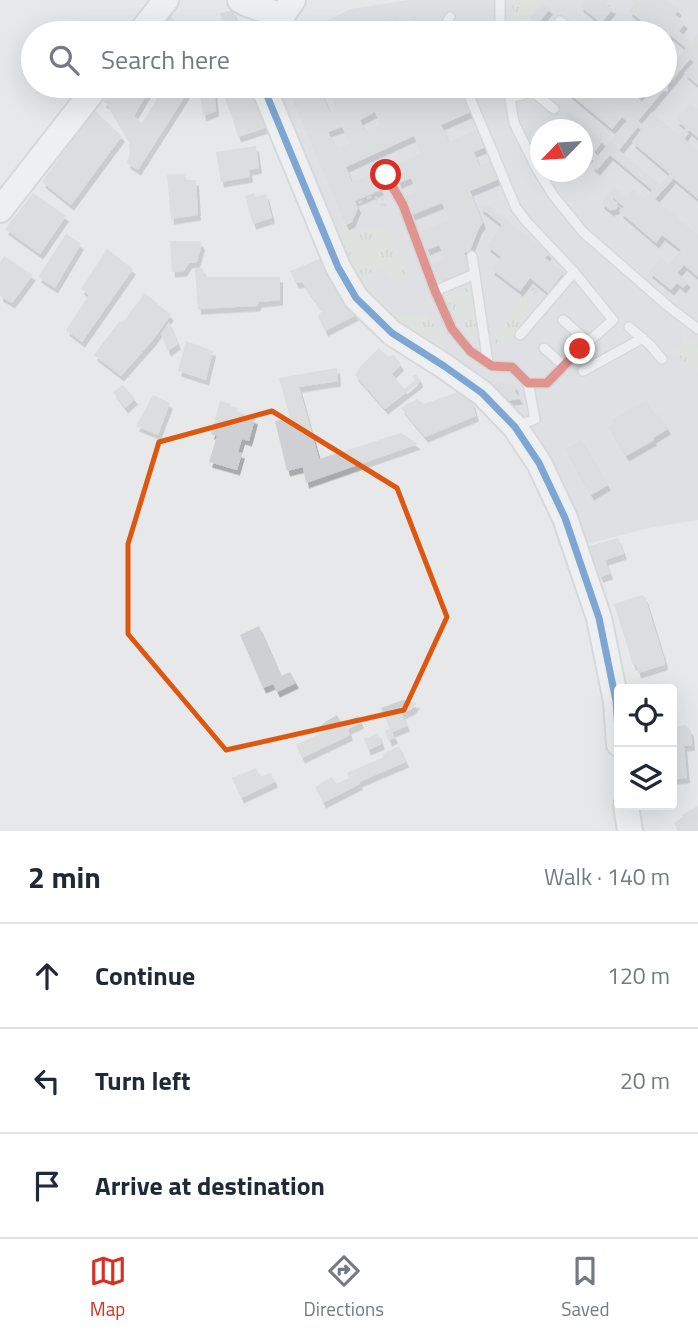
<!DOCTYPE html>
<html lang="en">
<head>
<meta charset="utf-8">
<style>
  :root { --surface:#fff; --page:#f6f6f7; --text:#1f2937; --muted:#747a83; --line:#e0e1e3; --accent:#d93025 }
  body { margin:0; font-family:"Titillium Web",sans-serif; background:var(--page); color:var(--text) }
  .controls { position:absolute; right:21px; bottom:21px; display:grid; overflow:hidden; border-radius:7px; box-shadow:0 7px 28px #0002 }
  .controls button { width:63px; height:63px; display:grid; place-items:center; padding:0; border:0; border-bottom:2px solid var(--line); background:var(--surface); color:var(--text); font:35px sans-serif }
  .compass { position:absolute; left:530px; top:119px; width:63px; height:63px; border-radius:50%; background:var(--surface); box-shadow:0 7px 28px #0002; rotate:245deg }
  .stop { position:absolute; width:21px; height:21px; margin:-16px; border:5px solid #d93025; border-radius:50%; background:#fff }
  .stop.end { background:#d93025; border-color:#fff; box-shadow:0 2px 7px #0008 }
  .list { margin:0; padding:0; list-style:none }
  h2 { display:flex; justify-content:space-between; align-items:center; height:91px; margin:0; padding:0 28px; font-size:30px }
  h2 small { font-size:23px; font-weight:400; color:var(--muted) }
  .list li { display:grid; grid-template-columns:46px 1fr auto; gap:21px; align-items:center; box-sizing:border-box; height:105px; padding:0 28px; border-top:2px solid var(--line) }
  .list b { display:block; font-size:26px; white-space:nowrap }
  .list em { font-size:23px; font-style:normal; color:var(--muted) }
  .icon { flex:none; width:38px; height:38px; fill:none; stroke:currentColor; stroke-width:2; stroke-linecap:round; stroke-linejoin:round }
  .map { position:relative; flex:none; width:698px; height:831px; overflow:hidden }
  .search { position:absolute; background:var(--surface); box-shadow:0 7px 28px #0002; left:21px; right:21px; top:21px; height:77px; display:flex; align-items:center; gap:18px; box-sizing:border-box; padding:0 24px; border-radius:38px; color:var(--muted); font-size:26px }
  .sheet { height:406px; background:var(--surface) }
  nav { display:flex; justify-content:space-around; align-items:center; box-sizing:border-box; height:98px; border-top:2px solid var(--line); background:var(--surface); font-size:19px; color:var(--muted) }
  nav a { display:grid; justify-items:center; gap:4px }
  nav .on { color:var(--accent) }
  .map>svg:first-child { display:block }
  .built { fill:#d4d7dd; fill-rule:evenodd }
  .grass { fill:url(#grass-tufts) }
  .building { fill:#ced0d3; fill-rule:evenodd; filter:url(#shadow) }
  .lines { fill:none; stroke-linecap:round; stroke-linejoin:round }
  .lane-casing { stroke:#c4c6c8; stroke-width:12 }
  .secondary-casing { stroke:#c4c6c8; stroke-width:28 }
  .path { stroke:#c5c6ca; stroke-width:2.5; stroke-dasharray:5 5; stroke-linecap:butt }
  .lane { stroke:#f5f6f7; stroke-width:9 }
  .secondary { stroke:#f8f8f8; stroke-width:24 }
  .cycleway-casing { stroke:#f4f6f9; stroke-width:11 }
  .cycleway { stroke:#0057b8; stroke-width:7 }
  .route { stroke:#d93025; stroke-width:9 }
  .marked { fill:none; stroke:#df570f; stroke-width:5; stroke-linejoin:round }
</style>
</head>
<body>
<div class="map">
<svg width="698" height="831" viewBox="0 0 698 831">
  <defs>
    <pattern id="grass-tufts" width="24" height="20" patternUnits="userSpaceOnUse" patternTransform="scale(1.75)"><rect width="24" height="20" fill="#d6ded6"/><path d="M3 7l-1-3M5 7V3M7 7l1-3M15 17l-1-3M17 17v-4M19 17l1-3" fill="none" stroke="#b8bfb9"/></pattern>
    <filter id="shadow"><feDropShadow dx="3" dy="5.5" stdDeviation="0" flood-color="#0004"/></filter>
  </defs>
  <rect width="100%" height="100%" fill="#e6e8ea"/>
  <!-- built -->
  <path class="built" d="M409,0H698V520L649,528L584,545L544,457L397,329L334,239L273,86H665V33H278L295,16L304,32L351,9ZM540,130H582V172H540Z"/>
  <!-- grass -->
  <g class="grass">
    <polygon points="512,0 543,0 528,18 545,33 515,33"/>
    <path d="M350,224L353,230L357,232L373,226H386L399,256L405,262L407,273L400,280L394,281L390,278L379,266L365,277C376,293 384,308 403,316L412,312L415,318L427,313L445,345L440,352L395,326L354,278L334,239L345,225Z"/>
    <path d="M469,286L479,345C462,331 453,313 444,294L457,293Z"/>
    <polygon points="524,295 526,297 528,315 506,345 496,346 494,335"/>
    <polygon points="682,333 698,347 698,373 669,349 682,348"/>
  </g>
  <!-- building -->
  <g class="building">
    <polygon points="584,0 608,0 605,4 613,9 601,23 580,6"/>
    <path d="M630,0H667L679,10L675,15L685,23L679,31L691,42L698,34V85L684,73L694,62L690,59L638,121L642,124L652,112L679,136L686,128L676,120L690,103L698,109V138L689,130L683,138L698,151V199L673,178L655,199L698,235V277L684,265L677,273L688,282L683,288L677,283L671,290L649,272L662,257L668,265L681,250L662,235L656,243L620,212L624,207L609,194L614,187L627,197L633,189L645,199L652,190L610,155L597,170L591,165L594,161L589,157L582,166V130H554L569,112L603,141L594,152L598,156L627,121L622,117L612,129L560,86H648L638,98L642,102L656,86H665V75L686,48L670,35L665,42V33H656L629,11L634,3ZM638,127L641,130L632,142L670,174L660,185L619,150Z"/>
    <polygon points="543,3 550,9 537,25 530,18"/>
    <polygon points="233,10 240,33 225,33 220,13"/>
    <polygon points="166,13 175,20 177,33 150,33"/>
    <polygon points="415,16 422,33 371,33 368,28 396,17 399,24"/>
    <polygon points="115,86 139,86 148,92 134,116 142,123 161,92 155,86 185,86 187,93 138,170 127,163 130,153 129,142 107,104 103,102"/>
    <polygon points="199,86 214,86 216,111 203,116"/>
    <polygon points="220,86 257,86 271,126 238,137 232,117"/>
    <path d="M287,86H314L321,91L330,112L334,111V86H358L366,95L362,99L390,88L389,86H445L451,100L463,95L471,112L441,125L449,142L478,129L486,147L474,152L480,166L491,161L499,179L470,191L483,223L479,228L470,251L464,253L471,269L441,282L433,264L445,258L439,245L427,250L420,232L449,220L442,203L412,215L405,197L416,192L411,178L399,183L392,166L421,153L414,136L346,167L352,182L373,173L381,190L355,201L358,208L352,222L346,225ZM375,112L380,125L365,131L360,120ZM342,127L351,143L337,149L328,132Z"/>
    <polygon points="94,110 122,136 71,205 42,182"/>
    <polygon points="256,146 259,168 249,170 250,177 221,182 216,152"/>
    <polygon points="184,174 187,180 196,180 198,215 171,219 167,175"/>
    <polygon points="33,193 66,216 40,254 5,229"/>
    <polygon points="254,193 256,197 266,194 272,218 253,224 245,196"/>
    <polygon points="607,195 618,203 616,205 618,207 615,210 613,209 611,211 601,203"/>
    <polygon points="486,204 549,253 545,258 564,272 548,293 530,278 520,291 491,269 501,257 487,246 502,225 479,207"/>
    <polygon points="66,234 81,244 55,288 38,277"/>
    <polygon points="170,241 200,241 202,245 197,262 189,263 184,271 172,272"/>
    <polygon points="107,249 133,269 82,342 66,330 89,295 81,289"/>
    <polygon points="4,256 33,275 12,303 0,296 0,263"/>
    <polygon points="320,259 332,285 356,315 325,331 318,316 322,311 302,282 296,283 290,271"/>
    <polygon points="195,268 202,268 205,277 280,277 280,300 259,302 257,306 198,309"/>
    <polygon points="145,293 171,315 153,340 121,376 94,355 118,323 124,321"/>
    <polygon points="169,322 178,344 168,351 161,334"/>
    <polygon points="186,341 213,351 206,380 178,371"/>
    <polygon points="379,348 388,357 394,355 401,365 392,374 404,389 415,380 412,376 417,374 420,382 385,409 355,375 361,366"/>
    <polygon points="337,368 338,381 299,387 319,459 401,433 418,444 306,483 303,467 287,471 275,421 290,418 279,378"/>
    <polygon points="499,382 507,385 511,383 514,384 516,388 515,391 520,399 505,401 501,398 500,393 495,394 494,383"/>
    <polygon points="123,385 135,399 125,408 113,392"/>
    <polygon points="463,390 472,402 476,416 425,437 401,408 417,399 424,404"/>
    <polygon points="153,395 170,403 158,435 136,426"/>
    <polygon points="646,400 656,416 659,414 668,429 653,438 654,440 626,456 609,427 614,423 612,420"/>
    <polygon points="220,401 231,404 230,406 238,408 237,411 255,419 249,441 242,439 238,452 242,453 237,470 209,462 217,436 211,434"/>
    <polygon points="582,440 608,485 591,495 565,449"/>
    <polygon points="618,538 624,554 605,560 610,574 600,577 589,546"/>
    <polygon points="642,595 645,597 665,662 664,665 638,673 636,664 633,665 614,604"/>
    <polygon points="259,626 281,676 290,672 296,683 277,692 273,684 263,688 240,635"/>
    <polygon points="403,700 417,703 412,709 402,714 407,726 392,732 395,738 389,741 385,731 390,729 381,708"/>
    <polygon points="337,715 341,723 358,716 361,723 348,729 350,735 302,758 296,745 321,733 319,728 325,722"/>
    <polygon points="686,725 691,731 692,745 684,746 687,778 672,779 672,727"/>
    <polygon points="378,733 382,744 368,750 364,739"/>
    <polygon points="399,746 406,762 359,782 360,784 323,803 315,787 332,777 336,784 349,778 347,773 384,757 382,754"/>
    <polygon points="256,768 260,777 271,773 275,782 241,798 232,778"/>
    <polygon points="698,806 698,831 678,831 674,823 683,817 682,815"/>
  </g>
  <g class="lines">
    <defs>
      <g id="lane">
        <polyline points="500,0 500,33"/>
        <polyline points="560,21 575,33"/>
        <polyline points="442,33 450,17"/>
        <polyline points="508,86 514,123 537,169 553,195 583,232 669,307 698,329"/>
        <polyline points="531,90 554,109"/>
        <polyline points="510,98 522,95 533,87"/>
        <polyline points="386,175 403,205 435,291 452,329 470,351 492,366 512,367 528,383 547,383 580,349 613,320 574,272 526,221 516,208 465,86"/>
        <polyline points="472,256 488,363"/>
        <polyline points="435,291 475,274"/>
        <polyline points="563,320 588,342"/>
        <polyline points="629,327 650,345 662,359"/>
        <polyline points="520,335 574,272"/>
        <polyline points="544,348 564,366"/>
        <polyline points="583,371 643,338"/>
        <polyline points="518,426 535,419 528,383"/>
      </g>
      <g id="secondary">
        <polyline points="240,0 247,4 282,16"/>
        <polyline points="140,33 166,0"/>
        <polyline points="266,33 282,16 293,0"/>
        <polyline points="263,86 338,267 356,298 392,333 444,366 482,393 515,427 539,463 565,518 599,618 616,701 619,744"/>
        <polyline points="0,210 97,86"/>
        <polyline points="626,805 630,831"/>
      </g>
    </defs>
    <!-- lane casing -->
    <use href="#lane" class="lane-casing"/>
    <!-- secondary casing -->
    <use href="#secondary" class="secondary-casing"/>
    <!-- path -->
    <g class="path">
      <polyline points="330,89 330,86"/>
      <polyline points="358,203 375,195 380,205 385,205 380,194"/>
      <polyline points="535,288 531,290 533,294 537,291 535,289"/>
    </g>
    <!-- lane -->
    <use href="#lane" class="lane"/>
    <!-- secondary -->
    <use href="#secondary" class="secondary"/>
    <defs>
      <polyline id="cycleway" points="263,86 338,267 356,298 392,333 444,366 482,393 515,427 539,463 565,518 599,618 616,701 619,744"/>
    </defs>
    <!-- cycleway casing -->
    <use href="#cycleway" class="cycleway-casing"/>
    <!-- cycleway -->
    <use href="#cycleway" class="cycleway"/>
  </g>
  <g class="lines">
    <!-- route -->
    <polyline class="route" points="386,175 403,205 435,291 452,329 470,351 492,366 512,367 528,383 547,383 580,349"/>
  </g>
  <!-- marked area -->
  <path d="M0 0H698V831H0ZM272,411L397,488L447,617L404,710L226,750L128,634V544L159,442Z" fill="#e6e8ea" fill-opacity=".55" fill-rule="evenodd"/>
  <path class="marked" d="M272,411L397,488L447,617L404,710L226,750L128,634V544L159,442Z"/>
</svg>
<div class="controls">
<button><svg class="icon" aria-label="locate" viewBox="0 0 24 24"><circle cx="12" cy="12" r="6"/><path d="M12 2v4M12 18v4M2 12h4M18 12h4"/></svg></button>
<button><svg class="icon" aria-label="layers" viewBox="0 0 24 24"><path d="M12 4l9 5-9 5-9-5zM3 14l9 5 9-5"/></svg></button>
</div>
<svg class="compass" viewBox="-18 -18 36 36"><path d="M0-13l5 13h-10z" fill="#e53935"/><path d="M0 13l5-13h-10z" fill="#747a83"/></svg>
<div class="stop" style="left:386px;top:175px"></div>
<div class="stop end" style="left:580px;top:349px"></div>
<div class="search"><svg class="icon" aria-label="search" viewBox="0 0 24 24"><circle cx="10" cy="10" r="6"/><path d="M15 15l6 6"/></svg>Search here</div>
</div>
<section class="sheet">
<h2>2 min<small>Walk · 140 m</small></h2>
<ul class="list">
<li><svg class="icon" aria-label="ahead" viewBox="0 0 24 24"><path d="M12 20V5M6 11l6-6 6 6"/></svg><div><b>Continue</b></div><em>120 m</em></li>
<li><svg class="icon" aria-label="left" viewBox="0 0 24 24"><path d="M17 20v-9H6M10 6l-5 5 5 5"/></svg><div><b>Turn left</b></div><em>20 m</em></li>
<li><svg class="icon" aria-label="arrive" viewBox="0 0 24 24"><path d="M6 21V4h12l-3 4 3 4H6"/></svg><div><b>Arrive at destination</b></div></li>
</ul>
</section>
<nav>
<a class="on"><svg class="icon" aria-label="map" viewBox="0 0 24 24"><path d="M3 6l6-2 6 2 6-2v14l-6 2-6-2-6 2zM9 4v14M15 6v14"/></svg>Map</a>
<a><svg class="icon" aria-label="directions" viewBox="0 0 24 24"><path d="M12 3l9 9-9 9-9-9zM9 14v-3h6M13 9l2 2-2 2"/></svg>Directions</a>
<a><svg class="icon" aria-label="saved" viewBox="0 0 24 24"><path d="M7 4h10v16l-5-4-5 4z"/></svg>Saved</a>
</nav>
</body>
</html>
